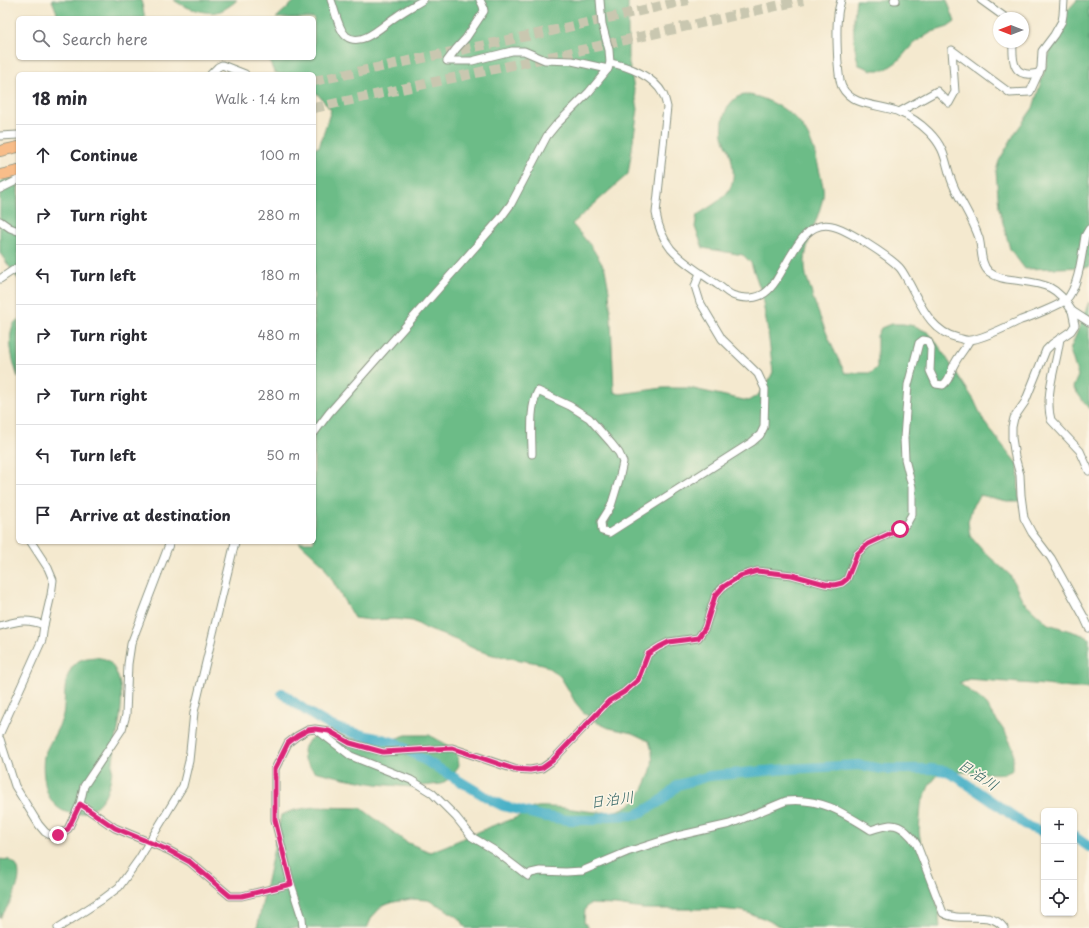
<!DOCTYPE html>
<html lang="en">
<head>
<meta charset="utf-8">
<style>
  :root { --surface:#fff; --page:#f2f2f3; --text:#2b2b33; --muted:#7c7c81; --line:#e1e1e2 }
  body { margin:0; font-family:"Playpen Sans","Klee One",sans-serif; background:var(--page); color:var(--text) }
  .controls { position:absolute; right:12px; bottom:12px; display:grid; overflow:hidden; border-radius:6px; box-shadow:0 1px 3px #0004 }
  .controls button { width:36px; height:36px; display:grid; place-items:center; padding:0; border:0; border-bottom:1px solid var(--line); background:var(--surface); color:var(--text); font:20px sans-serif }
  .compass { position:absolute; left:993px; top:12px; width:36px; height:36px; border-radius:50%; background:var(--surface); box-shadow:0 1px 3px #0004; rotate:270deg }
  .stop { position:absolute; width:12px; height:12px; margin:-9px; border:3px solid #db2777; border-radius:50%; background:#fff }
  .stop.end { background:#db2777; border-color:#fff; box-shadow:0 1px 4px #0008 }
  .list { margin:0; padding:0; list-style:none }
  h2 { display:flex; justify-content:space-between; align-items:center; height:52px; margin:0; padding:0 16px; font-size:17px }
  h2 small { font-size:13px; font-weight:400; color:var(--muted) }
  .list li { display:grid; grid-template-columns:26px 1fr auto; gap:12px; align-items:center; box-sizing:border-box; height:60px; padding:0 16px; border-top:1px solid var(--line) }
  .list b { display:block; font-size:15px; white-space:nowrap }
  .list em { font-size:13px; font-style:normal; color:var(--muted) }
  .icon { flex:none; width:22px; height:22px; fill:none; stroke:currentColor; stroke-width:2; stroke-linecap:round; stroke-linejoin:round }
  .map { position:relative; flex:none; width:1089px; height:928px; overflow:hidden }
  .search { position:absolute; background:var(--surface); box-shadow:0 1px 3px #0004; left:16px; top:16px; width:300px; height:44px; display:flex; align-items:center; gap:10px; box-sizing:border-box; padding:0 14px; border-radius:6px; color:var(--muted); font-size:15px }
  .panel { position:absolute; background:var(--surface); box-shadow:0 1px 3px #0004; left:16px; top:72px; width:300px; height:472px; border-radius:6px }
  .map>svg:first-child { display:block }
  .forest { fill:#6cbc87; stroke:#467c5e }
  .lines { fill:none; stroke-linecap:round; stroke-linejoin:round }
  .river { stroke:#49b1c7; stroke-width:10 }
  .highway-tunnel { stroke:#c9c7b0; stroke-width:10; stroke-dasharray:10 5; stroke-linecap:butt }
  .minor-casing { stroke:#8a9382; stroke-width:9 }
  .highway-casing { stroke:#8a9382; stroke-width:12 }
  .minor { stroke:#fff; stroke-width:7 }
  .highway { stroke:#f8bd89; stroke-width:10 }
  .route { stroke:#db2777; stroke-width:5 }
  .labels { text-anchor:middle; stroke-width:3.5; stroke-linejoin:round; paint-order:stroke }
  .water-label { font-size:15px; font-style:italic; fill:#2c6060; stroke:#fcf5e5 }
</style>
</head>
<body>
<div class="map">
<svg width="1089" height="928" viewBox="0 0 1089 928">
  <rect width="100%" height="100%" fill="#fcf5e5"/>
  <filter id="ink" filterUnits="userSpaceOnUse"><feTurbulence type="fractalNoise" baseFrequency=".025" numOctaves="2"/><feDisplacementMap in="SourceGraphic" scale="8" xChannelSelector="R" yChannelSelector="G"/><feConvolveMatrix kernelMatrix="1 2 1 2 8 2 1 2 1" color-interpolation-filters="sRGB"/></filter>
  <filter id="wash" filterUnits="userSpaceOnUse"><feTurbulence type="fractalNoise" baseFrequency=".012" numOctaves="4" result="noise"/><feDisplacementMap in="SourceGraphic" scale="16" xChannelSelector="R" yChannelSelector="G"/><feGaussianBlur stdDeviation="0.9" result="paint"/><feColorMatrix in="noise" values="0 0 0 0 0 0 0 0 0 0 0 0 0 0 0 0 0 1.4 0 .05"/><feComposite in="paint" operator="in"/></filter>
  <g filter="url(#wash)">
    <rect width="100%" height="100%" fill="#f4e9cf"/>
    <!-- forest -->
    <g class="forest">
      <polygon points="52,0 141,0 145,18 59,18"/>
      <path d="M174,0H237C233,4 223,11 217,12C206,15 182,7 174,0Z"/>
      <path d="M296,0H628V58L638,109L628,174L572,224L591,246L605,269L609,291L611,320L614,392L620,394L663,388H689L748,401L758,395L767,384L773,372L768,332L761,291L751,263L743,255L703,248L695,227L697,215C708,208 729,197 732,183C735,174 732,159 729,150C727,146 724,141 723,136C721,123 724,107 736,98C747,91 762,98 773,103C803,118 812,138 819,169C822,183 826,191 821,205C815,228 801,250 806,275C808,282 811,290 813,298C822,324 833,349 845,373H871L877,367V336L881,328L891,324H903L915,326L929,333L938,345L974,400L984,422L1018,465L1019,501H1007L980,495L973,505L968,522L970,536L983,551L1010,575L1023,601L1048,624L1083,635L1089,638V688H1071L1045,685L969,679L959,683L983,701L1005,732L1013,748V770L1004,774L941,771L929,786L921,805L919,831L921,845L938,907L940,928H784L763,918L742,911L720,909H643L616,905L589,904L585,909L584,922L589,928H466L461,920L444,908L428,900L411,899L394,902L382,906L372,917L367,928H257L281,815L295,810L314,807L361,808L406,842L430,852C451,844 471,835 492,826C499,823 507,822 515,818C521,816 527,811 533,808C538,806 546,807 551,807C588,808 625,827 645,785C653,769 655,758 649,741L632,733L609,728L598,723L584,713L575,702L568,689L560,676L543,664L493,655L477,650L456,640L427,629L413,621L394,619L370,620L354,618L323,564L299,542H314V148L319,147L331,110L314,90V74H279L274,72L268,58H314V18H276Z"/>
      <path d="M856,0H947L955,22L948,27L932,32L914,43L898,61L885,70H872L859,65C852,43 853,22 856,0Z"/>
      <polygon points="1077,0 1089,0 1089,267 1025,269 1010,249 999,208 996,171 999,161 1015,133 1033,108 1053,42 1067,11"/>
      <polygon points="18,177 18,279 0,253 0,181"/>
      <polygon points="1089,302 1089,409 1073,387 1078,376 1070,350"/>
      <path d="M18,319V377C13,363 4,330 18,319Z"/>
      <path d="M96,657C98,658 102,658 105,659C110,661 112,665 115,670C127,694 119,721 115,747C112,763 113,782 104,797C91,818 62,820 50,798C46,792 45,784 44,777C43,771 43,763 44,756C49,742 59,730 63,715C66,698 62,679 74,665C80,658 87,658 96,657Z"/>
      <polygon points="317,734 329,735 369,742 388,741 406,735 429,735 444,743 457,753 459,765 453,776 441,784 411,787 376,784 344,778 314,771 304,759 303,750 309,740"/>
      <path d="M0,859C3,860 7,859 9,860C32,869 9,906 0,918Z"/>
    </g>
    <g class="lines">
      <!-- river -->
      <g class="river">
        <path d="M282,693C296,704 318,720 334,727C354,735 376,736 396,743L493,801L503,806L541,816L568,820H594L608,816L635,815L642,812L661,801L678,785L709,776L787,769L859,765L883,769H931L945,771L957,777L1029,827L1044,832"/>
        <polyline points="1074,836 1089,847"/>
      </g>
    </g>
  </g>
  <g filter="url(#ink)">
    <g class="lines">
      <!-- highway-tunnel -->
      <g class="highway-tunnel">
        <polyline points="314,81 551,31 688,0"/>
        <polyline points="314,108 559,55 803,0"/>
      </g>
      <defs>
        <g id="minor">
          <path d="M331,0C335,10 338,29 346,36C362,49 385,23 397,16C405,10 415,5 423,0"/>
          <polyline points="480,0 483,6 484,11 466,38 456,49 447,61 472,61 512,51 524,51 545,60 572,61 608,69"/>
          <path d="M841,0C840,5 838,10 838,15C836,27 837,77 842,87C852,107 881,104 899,112C909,116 921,124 929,132C949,152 944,166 955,189C963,205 973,220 979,238C982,248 980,264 989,272C997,278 1005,279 1015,280C1044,284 1056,284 1072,311"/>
          <polyline points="894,0 896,0"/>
          <polyline points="981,0 1006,18"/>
          <path d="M1013,42C1012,62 1013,79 1039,73"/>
          <path d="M610,63C629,66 654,77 663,94C665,98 666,103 667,107L656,213C658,226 663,239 671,249C683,263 702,274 718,285C723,288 729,295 735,296C744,299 757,299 765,293C787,277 797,218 832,226C847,229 888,256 899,267C903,271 906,278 909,283C921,305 931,332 958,338C962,339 966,341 970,340C983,339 1008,326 1021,320C1030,317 1060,305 1066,300C1079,287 1082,253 1085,236L1089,229"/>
          <polyline points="211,74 218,67 222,65 245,74"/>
          <polyline points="899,112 937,91 949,103 955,92 952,50 1010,93 1030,92 1041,68 1042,51 1054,35 1062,21 1063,15 1064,0"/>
          <polyline points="0,136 18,135"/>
          <polyline points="0,189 18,180"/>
          <polyline points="0,221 10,228 18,231"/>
          <polyline points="0,279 18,267"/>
          <polyline points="1089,322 1072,311 1075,325 1071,331 1052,344 1046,350 1025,402 1014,418 1012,427 1012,438 1015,457 1020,475 1021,495 1024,518 1032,533 1051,558 1084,617 1089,628"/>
          <path d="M1060,338C1057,364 1044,395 1051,420L1080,451L1089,471"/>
          <polyline points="314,433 329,413 500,219 511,204 547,136 556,125 589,92 608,69 610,63 609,50 602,24 600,0"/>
          <path d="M532,454C532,436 529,407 538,391L570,406L589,418L611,443L619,453L623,462L619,480L611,506L601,522L602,531L609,533L752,442L760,435L764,427L765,389L758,374L722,339L700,302L695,286L700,273"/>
          <path d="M0,626C17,621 27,618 44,625"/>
          <path d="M317,730L351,756L411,780L432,793L456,817L472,837L494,850L528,876L531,873L540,871L566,872L582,871L627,852L677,836L730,824L786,801C820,797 844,813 871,830C877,828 883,826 890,825C901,824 912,836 917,845L943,913C962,924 989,908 1004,928"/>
          <polyline points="0,733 42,640 44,625 51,595 53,580 48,568 31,542"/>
          <polyline points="0,739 15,786 39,825 45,832 50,835 58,835 68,829 80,804 84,786 122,729 126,715 128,664 131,644 170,542"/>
          <polyline points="80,804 115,828 168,850 190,862 230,896 242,896 291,884"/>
          <polyline points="58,928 103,899 119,887 139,859 183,786 189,761 194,712 235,542"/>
          <path d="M303,928L302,918L291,884L275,820V769L288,743L297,736L308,730L315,729L329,731L350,743L383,752L452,748L514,769L530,770L542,768L552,761L609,701L624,692L638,680L648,654L659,647L669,642L698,638L705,628L715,596L723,587L740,576L757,571L792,575L825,584L834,585L842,583L847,579L857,554L868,544L900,529L907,523L912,514V487L905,459L904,438L908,385L919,343L923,340L928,341L931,348L930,371L936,384L943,385C952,378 949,372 955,363C959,355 965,349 969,341"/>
        </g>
        <g id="highway">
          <polyline points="0,151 18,147"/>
          <polyline points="0,175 18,171"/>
        </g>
      </defs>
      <!-- minor casing -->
      <use href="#minor" class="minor-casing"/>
      <!-- highway casing -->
      <use href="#highway" class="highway-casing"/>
      <!-- minor -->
      <use href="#minor" class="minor"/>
      <!-- highway -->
      <use href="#highway" class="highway"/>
    </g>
  </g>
  <g class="lines" filter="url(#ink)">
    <!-- route -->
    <polyline class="route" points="58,835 68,829 80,804 115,828 168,850 190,862 230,896 242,896 291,884 275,820 275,769 288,743 297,736 308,730 315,729 329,731 350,743 383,752 452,748 514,769 530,770 542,768 552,761 609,701 624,692 638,680 648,654 659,647 669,642 698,638 705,628 715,596 723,587 740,576 757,571 792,575 825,584 834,585 842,583 847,579 857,554 868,544 900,529"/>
  </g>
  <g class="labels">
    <!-- water labels -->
    <g class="water-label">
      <text transform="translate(978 775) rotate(33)" y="5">日泊川</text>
      <text transform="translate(612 800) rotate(-8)" y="5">日泊川</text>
    </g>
  </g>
</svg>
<div class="controls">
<button>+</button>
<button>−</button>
<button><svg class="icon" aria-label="locate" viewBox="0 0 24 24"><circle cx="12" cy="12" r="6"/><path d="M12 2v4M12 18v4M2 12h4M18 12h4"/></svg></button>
</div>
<svg class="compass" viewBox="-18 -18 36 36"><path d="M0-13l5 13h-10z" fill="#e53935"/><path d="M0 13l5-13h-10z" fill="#7c7c81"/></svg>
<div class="stop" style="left:900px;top:529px"></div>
<div class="stop end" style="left:58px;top:835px"></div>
<div class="search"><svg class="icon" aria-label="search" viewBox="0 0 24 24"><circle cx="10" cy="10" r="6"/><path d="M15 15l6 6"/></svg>Search here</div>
<section class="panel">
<h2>18 min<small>Walk · 1.4 km</small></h2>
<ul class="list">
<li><svg class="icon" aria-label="ahead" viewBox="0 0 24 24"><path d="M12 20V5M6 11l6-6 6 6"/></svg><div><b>Continue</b></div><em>100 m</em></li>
<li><svg class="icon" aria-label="right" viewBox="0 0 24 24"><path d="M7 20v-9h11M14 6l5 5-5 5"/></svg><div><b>Turn right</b></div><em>280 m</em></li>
<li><svg class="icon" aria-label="left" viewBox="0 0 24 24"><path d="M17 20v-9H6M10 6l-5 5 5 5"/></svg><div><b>Turn left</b></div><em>180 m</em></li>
<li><svg class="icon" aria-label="right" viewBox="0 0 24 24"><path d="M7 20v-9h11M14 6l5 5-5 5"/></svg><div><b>Turn right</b></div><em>480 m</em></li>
<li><svg class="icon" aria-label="right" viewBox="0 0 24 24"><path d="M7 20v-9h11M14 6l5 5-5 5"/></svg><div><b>Turn right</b></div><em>280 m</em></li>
<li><svg class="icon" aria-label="left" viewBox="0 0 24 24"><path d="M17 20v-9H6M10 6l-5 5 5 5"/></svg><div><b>Turn left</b></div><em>50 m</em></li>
<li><svg class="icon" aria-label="arrive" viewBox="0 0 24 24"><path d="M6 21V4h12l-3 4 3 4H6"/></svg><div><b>Arrive at destination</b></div></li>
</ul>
</section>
</div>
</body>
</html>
